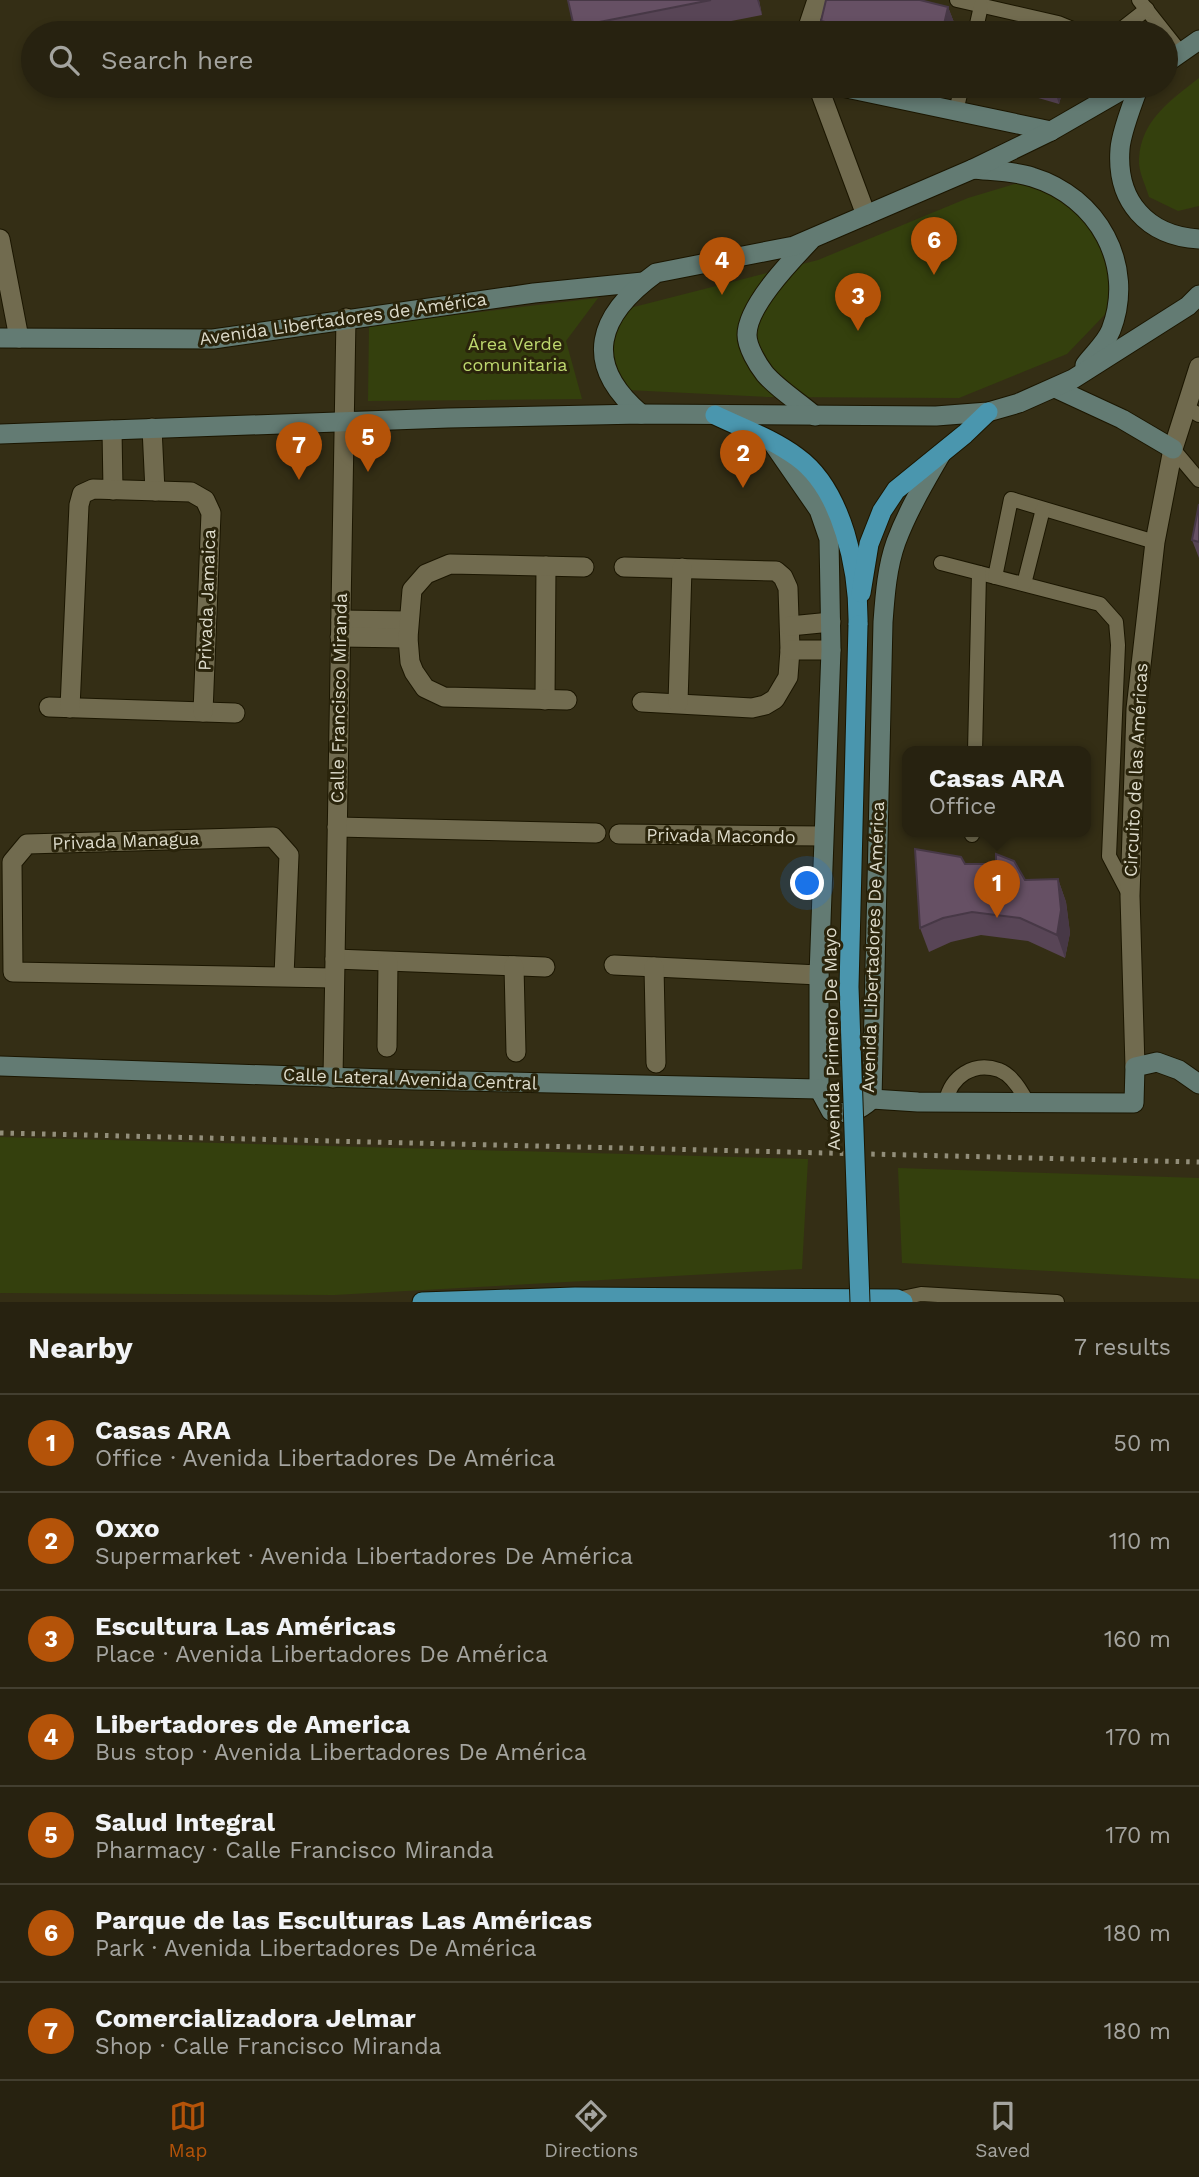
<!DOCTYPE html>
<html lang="en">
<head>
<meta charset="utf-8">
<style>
  :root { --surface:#272210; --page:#332f1e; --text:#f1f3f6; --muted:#a4a49f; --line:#433f30; --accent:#b45309 }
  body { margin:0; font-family:"Work Sans",sans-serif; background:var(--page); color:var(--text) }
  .you { position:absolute; left:808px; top:884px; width:24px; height:24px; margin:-18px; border:5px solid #fff; border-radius:50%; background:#1a73e8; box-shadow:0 0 0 10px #1a73e833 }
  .badge { display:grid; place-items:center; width:46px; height:46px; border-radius:50%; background:var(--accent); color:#fff; font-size:23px; font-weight:700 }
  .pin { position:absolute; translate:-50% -58px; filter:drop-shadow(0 2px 4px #0008) }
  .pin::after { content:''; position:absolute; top:37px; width:24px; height:21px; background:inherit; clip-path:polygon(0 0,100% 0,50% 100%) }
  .popup { position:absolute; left:902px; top:746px; width:189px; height:91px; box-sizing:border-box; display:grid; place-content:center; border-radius:14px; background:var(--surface); filter:drop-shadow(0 2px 5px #0005); font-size:23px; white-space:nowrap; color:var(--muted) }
  .popup b { font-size:26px; color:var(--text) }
  .popup::after { content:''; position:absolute; left:50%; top:100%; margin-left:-14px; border:14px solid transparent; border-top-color:var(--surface) }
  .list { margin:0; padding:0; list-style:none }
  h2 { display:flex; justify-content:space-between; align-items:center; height:91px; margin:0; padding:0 28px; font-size:30px }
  h2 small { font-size:23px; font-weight:400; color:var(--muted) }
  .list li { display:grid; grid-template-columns:46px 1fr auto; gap:21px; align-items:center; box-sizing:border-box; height:98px; padding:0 28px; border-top:2px solid var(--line) }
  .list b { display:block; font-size:26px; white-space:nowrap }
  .list p { margin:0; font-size:23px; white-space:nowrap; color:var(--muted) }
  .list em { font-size:23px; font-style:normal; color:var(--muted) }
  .icon { flex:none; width:38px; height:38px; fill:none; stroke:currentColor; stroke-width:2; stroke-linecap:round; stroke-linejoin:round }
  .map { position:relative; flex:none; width:1199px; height:1302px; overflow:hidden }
  .search { position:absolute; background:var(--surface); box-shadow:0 4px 10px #0003; left:21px; right:21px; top:21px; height:77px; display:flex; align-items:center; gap:18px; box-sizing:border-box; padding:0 24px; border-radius:38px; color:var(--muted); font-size:26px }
  .sheet { height:777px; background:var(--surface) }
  nav { display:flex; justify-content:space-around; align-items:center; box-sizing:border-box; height:98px; border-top:2px solid var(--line); background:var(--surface); font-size:19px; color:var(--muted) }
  nav a { display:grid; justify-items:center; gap:4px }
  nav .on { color:var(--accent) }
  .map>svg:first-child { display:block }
  .green { fill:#34400d }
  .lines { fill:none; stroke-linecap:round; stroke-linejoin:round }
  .service-casing { stroke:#1b1600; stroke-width:16 }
  .minor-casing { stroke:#1b1600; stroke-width:21 }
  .tertiary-casing { stroke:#1b1600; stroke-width:21 }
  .secondary-casing { stroke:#1b1600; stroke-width:21 }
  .trunk-casing { stroke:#1b1600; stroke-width:21 }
  .service { stroke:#716b4f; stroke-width:14 }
  .minor { stroke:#716b4f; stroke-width:19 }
  .tertiary { stroke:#716b4f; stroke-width:19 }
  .secondary { stroke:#637b73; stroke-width:19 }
  .trunk { stroke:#4a96ae; stroke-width:19 }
  .rail { stroke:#928e7a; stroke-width:5; stroke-dasharray:3.5 7; stroke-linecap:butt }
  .trunk-bridge-casing { stroke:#1b1600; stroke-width:21; stroke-linecap:butt }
  .trunk-bridge { stroke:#4a96ae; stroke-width:19 }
  .wall { fill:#584556 }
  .shaded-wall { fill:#473846 }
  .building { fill:#665064; stroke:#473846; stroke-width:2 }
  .labels { text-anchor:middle; stroke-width:6; stroke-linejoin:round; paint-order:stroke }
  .street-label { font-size:18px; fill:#dddbcb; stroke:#2a240b }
  .park-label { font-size:18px; fill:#bdd76e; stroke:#2a240b }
</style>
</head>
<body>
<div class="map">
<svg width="1199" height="1302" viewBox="0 0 1199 1302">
  <rect width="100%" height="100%" fill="#342e15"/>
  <!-- green -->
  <g class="green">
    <path d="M1199,78V206L1178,211L1149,197C1146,186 1138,171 1139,159C1141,120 1171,100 1199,78Z"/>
    <polygon points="1031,179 1099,230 1115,304 1067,354 959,398 767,397 627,390 604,364 622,310 818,260 968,198"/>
    <polygon points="598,298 566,341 582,399 368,401 369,325"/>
    <polygon points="0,1137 808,1159 802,1269 334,1295 0,1293"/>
    <polygon points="898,1168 1199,1178 1199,1279 902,1263"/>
  </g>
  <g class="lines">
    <defs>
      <g id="service">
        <polyline points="957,0 1058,23 1082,33"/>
        <polyline points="1139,0 1181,53"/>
        <polyline points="975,33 981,6"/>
        <polyline points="1108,33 1119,31 1147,9"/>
        <polyline points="956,111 962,86"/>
        <polyline points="1186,407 1199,415"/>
        <polyline points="1173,449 1199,480"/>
        <polyline points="941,563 1100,604 1116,622 1118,645 1109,856 1130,896"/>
        <polyline points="995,577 1011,499 1155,542"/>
        <polyline points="1024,584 1043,509"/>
        <polyline points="975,752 979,573"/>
        <polyline points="972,835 972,832"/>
        <path d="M946,1101C951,1077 973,1061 999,1070C1012,1075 1021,1090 1027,1102"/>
        <polyline points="897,1299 921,1294 1057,1302"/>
      </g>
      <g id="minor">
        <polyline points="806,33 817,0"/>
        <polyline points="818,86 866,215"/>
        <polyline points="0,239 19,338"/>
        <polyline points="152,428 155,491"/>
        <polyline points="112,430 113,490"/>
        <polyline points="624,567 776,571 783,577 788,588 790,650 788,677 775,699 765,705 752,708 642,702"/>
        <polyline points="341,620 408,621"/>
        <polyline points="790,626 831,622"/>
        <polyline points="340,637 408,638"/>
        <polyline points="790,650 831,650"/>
        <polyline points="545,700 546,566"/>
        <polyline points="567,700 444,697 425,688 414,672 410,662 408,638 412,590 426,574 450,564 584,567"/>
        <polyline points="678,703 682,568"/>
        <polyline points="49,707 235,713"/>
        <polyline points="70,708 79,505 82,494 93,489 191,492 205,500 211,513 203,712"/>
        <polyline points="337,827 596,833"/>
        <polyline points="619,834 823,836"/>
        <polyline points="335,959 545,967"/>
        <polyline points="614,965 819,975"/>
        <polyline points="514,966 516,1052"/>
        <polyline points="654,967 656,1063"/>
        <polyline points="284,976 289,855 273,837 27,844 12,862 13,972 334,978"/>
        <polyline points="387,1047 388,962"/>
        <polyline points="333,1078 346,318"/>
      </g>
      <polyline id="tertiary" points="1135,1067 1130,896 1136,709 1155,542 1173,449 1199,367"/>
      <g id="secondary">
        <polyline points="1166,63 1199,40"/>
        <polyline points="837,86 1051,131"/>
        <path d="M1139,86C1133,102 1121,133 1120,149C1116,201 1147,236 1199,239"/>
        <path d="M973,169C992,171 1014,171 1032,177C1098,197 1136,265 1111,330C1106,343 1093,354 1085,365"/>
        <path d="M810,241C791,261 747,306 747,335C747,347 758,365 765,374C779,390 799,402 815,416"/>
        <polyline points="0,338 213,339 534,293 643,282"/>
        <polyline points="1055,388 1122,419 1173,449"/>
        <path d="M641,414C581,363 598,315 656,273L794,246L973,169L1051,131L1129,86"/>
        <polyline points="0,434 448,418 641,414 936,416 988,412 1019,403 1073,379 1188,306 1199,295"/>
        <path d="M772,442L819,510L829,539L831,650L819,975V1089L831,1111C849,1115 859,1111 872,1099L883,622C885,595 887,567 896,542C908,510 925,482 941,454"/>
        <polyline points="0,1066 415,1080 819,1089"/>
        <polyline points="872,1099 918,1102 1134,1103 1135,1067 1157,1062 1179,1070 1199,1084"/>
      </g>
      <g id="trunk">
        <path d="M715,415C742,428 773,439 797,457C843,490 859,571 858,625"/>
        <polyline points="861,593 869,544 882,511 896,490 965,434 988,412"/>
        <polyline points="422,1302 575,1297 897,1299 903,1302"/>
      </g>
    </defs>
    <!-- service casing -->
    <use href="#service" class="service-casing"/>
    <!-- minor casing -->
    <use href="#minor" class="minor-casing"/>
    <!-- tertiary casing -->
    <use href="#tertiary" class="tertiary-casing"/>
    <!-- secondary casing -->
    <use href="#secondary" class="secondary-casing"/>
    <!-- trunk casing -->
    <use href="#trunk" class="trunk-casing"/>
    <!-- service -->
    <use href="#service" class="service"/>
    <!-- minor -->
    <use href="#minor" class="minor"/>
    <!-- tertiary -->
    <use href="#tertiary" class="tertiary"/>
    <!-- secondary -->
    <use href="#secondary" class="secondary"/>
    <!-- trunk -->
    <use href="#trunk" class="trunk"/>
    <!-- rail -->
    <polyline class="rail" points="0,1133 1199,1162"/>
    <defs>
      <polyline id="trunk-bridge" points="858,625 849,987 860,1302"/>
    </defs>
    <!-- trunk-bridge casing -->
    <use href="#trunk-bridge" class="trunk-bridge-casing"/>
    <!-- trunk-bridge -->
    <use href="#trunk-bridge" class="trunk-bridge"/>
  </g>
  <!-- wall -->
  <g class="wall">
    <polygon points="568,0 759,0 762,15 670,33 576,33"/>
    <polygon points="948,7 955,25 953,33 825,33 821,21"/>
    <polygon points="997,86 1064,86 1059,104"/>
    <polygon points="1199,504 1199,558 1192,540"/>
    <polygon points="965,864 1025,880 1058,879 1066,902 1070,933 1065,958 1028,941 981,935 951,942 929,952 920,928"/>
  </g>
  <!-- shaded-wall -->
  <g class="shaded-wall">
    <polygon points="757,0 759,0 762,15"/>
    <polygon points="948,7 955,25 953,33 942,33"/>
    <polygon points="1056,86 1064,86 1059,104 1055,92"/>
    <polygon points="1058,879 1066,902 1070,933 1065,958 1057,935"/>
  </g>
  <!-- building -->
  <g class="building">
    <polygon points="568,0 711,0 574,27"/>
    <polygon points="826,0 920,0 948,7 942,33 870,33 821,21"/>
    <polygon points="1033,86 1056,86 1055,92"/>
    <polygon points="1199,504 1199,542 1192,540"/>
    <polygon points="915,849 961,857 965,864 996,864 996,854 1014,861 1025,880 1058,879 1061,910 1057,935 1020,918 972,912 943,918 920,928"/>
  </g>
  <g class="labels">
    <!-- street labels -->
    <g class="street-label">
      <text transform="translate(343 319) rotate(-8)" y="6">Avenida Libertadores de América</text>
      <text transform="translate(207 600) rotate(-88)" y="6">Privada Jamaica</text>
      <text transform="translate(339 698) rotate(-89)" y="6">Calle Francisco Miranda</text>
      <text transform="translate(1136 770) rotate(-87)" y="6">Circuito de las Américas</text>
      <text transform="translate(721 836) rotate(1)" y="6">Privada Macondo</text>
      <text transform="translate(126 841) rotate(-2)" y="6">Privada Managua</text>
      <text transform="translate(873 947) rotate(-88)" y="6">Avenida Libertadores De América</text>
      <text transform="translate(832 1039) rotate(-91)" y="6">Avenida Primero De Mayo</text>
      <text transform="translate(410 1079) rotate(2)" y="6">Calle Lateral Avenida Central</text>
    </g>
    <!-- park labels -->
    <g class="park-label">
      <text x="515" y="350">Área Verde<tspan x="515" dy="21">comunitaria</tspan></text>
    </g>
  </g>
</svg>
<div class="you"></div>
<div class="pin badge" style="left:997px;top:918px">1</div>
<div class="popup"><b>Casas ARA</b>Office</div>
<div class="pin badge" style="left:743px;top:488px">2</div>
<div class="pin badge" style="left:858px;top:331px">3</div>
<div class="pin badge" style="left:722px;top:295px">4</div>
<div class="pin badge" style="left:368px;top:472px">5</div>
<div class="pin badge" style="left:934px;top:275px">6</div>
<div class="pin badge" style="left:299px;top:480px">7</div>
<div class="search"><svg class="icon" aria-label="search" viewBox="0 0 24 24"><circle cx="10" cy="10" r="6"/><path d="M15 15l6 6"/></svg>Search here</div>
</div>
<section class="sheet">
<h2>Nearby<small>7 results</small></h2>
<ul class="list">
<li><span class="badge">1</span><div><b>Casas ARA</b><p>Office · Avenida Libertadores De América</p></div><em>50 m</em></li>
<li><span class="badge">2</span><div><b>Oxxo</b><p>Supermarket · Avenida Libertadores De América</p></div><em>110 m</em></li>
<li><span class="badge">3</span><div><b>Escultura Las Américas</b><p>Place · Avenida Libertadores De América</p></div><em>160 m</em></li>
<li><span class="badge">4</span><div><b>Libertadores de America</b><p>Bus stop · Avenida Libertadores De América</p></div><em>170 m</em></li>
<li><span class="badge">5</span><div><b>Salud Integral</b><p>Pharmacy · Calle Francisco Miranda</p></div><em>170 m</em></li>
<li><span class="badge">6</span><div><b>Parque de las Esculturas Las Américas</b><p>Park · Avenida Libertadores De América</p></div><em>180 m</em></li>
<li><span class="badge">7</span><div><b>Comercializadora Jelmar</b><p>Shop · Calle Francisco Miranda</p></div><em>180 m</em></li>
</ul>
</section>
<nav>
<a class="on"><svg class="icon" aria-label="map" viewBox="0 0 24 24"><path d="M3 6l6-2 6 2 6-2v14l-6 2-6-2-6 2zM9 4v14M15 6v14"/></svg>Map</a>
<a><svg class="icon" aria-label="directions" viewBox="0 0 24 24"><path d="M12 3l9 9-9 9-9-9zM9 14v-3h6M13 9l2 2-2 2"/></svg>Directions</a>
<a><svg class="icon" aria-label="saved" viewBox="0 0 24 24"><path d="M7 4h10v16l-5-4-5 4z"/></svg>Saved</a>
</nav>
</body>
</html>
